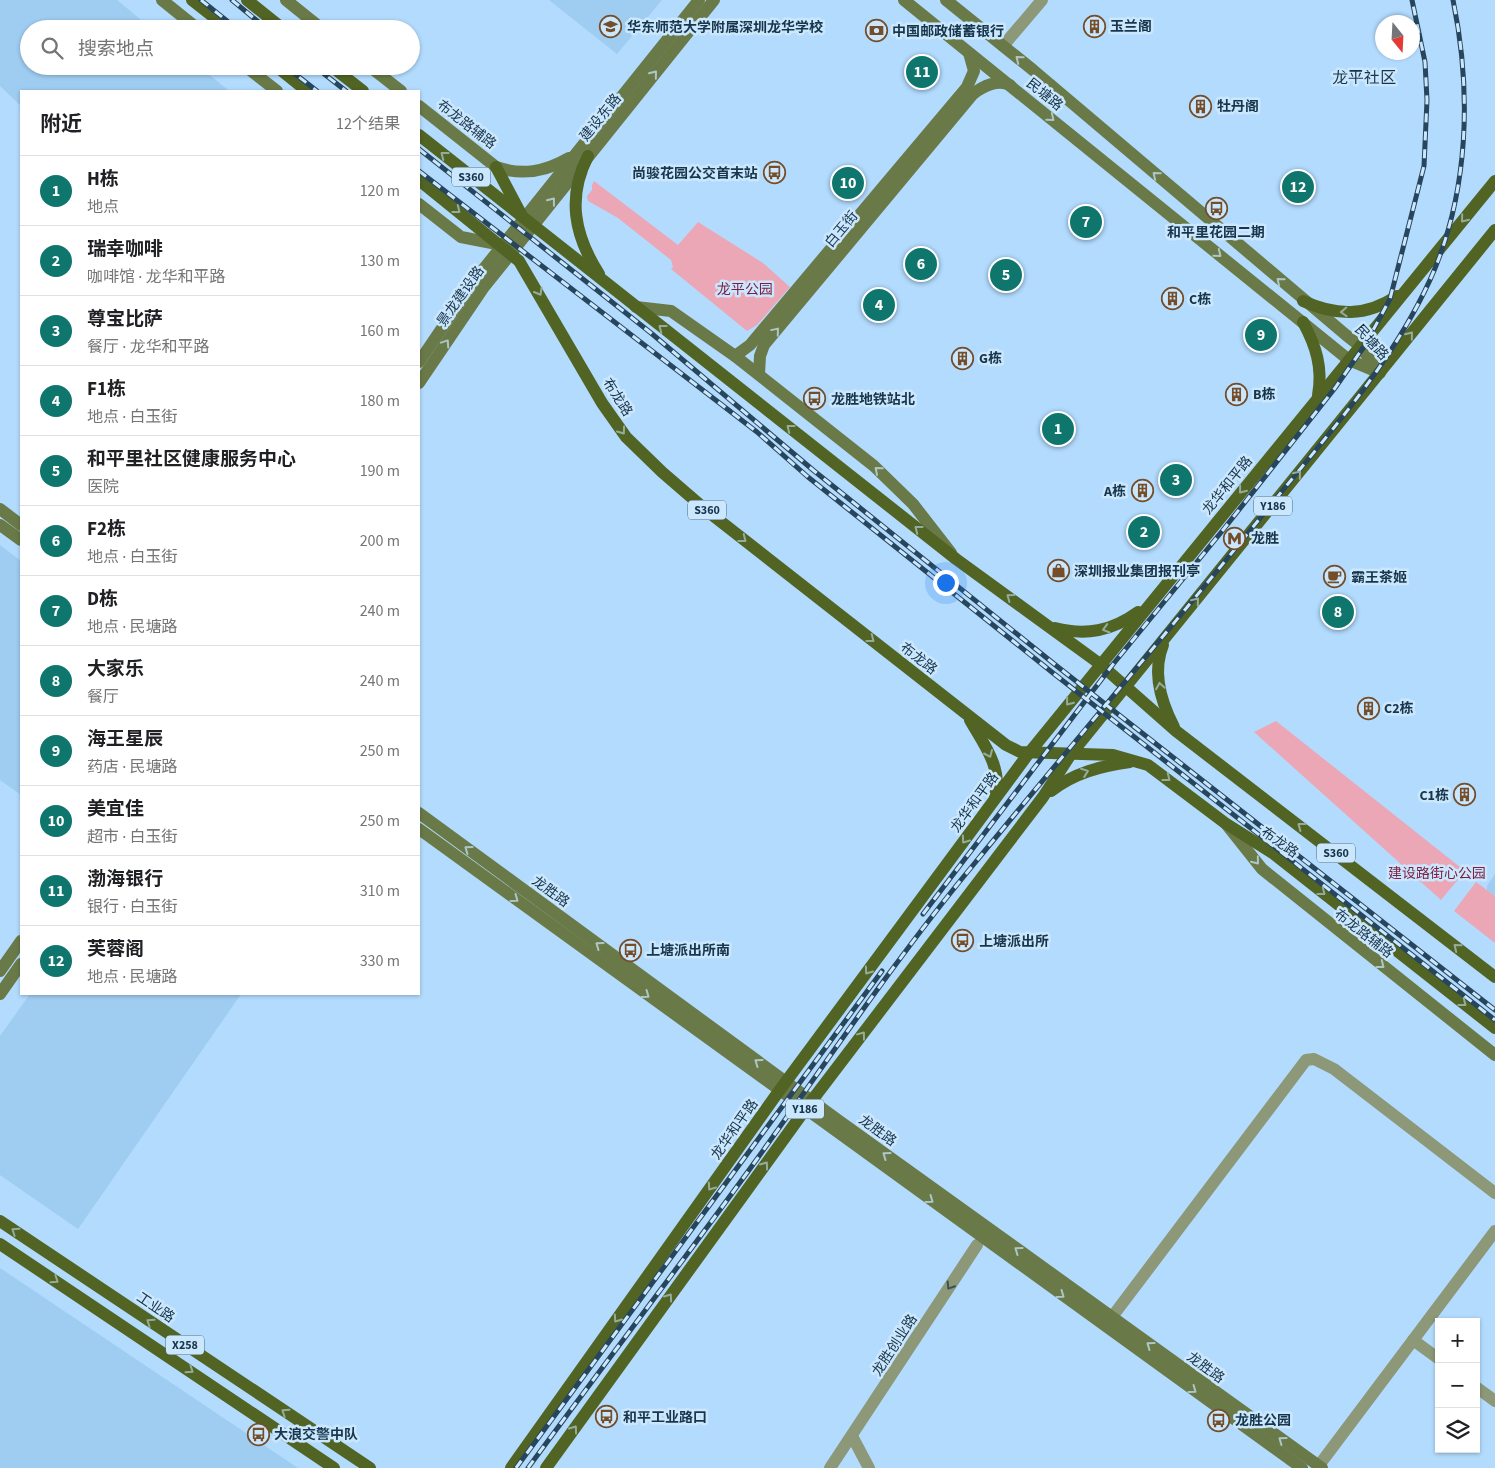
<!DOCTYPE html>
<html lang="zh">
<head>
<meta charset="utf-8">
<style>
  :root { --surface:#fff; --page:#f6f6f6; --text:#202124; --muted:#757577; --line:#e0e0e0; --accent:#0f766e }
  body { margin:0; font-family:"Source Sans 3","Noto Sans SC",sans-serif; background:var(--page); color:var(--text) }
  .controls { position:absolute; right:15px; bottom:15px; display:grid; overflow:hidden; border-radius:0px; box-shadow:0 1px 4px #0004 }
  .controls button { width:45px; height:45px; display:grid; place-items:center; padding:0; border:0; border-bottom:1px solid var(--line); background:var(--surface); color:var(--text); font:25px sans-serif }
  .compass { position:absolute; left:1375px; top:15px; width:45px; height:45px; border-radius:50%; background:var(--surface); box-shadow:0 1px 4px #0004; rotate:162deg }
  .you { position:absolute; left:945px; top:582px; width:18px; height:18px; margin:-12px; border:4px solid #fff; border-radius:50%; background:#1a73e8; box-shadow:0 0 0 8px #1a73e833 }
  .badge { display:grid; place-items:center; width:32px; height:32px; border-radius:50%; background:var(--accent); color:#fff; font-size:16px; font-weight:700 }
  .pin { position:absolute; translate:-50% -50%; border:2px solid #fff; box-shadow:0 1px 5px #0006 }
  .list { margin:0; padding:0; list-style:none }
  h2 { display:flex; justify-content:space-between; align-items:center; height:65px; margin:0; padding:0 20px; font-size:21px }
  h2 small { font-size:16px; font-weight:400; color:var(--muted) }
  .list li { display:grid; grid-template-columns:32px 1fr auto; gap:15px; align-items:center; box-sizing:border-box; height:70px; padding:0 20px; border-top:1px solid var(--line) }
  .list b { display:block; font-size:19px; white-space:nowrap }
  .list p { margin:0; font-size:16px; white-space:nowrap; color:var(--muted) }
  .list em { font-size:16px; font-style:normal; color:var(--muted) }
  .icon { flex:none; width:28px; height:28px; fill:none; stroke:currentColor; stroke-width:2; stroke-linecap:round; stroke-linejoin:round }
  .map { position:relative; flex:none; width:1495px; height:1468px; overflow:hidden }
  .search { position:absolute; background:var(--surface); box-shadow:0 1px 4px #0004; left:20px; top:20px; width:400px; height:55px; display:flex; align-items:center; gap:12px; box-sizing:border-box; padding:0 18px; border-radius:28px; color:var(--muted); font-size:19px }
  .panel { position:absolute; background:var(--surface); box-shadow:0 1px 4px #0004; left:20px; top:90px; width:400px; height:905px; border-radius:0px }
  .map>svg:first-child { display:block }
  .built { fill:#9fccf1 }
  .green { fill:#eca7b7 }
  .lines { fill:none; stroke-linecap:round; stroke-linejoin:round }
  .street { stroke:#8c9877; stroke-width:12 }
  .secondary { stroke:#697a48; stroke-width:12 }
  .primary { stroke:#516423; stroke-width:12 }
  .rail-casing { stroke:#27465d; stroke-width:5 }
  .rail { stroke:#cbe7fe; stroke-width:3; stroke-dasharray:9; stroke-linecap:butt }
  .oneway { stroke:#aec6c7 }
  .oneway2 { stroke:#94ac9b }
  .oneway3 { stroke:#3a5358 }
  .labels { text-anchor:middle; stroke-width:5; stroke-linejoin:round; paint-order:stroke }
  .shield { fill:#cbe7fe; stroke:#4d6a81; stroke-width:1 }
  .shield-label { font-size:12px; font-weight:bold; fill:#17354b }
  .poi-label { font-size:14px; font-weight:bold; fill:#17354b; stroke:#cbe7fe; text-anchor:start }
  .street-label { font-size:14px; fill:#17354b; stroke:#cbe7fe }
  .park-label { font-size:14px; fill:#7d1e40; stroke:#cbe7fe }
  .quarter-label { font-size:16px; fill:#17354b; stroke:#cbe7fe }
</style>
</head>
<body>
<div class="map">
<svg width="1495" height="1468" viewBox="0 0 1495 1468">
  <rect width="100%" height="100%" fill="#b2dbfe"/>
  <!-- built -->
  <g class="built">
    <polygon points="0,0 117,0 152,29 29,29 29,66 199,66 229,91 21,91 21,106 0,86"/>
    <polygon points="549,0 662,0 617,54"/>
    <polygon points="0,545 21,561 21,795 0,780"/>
    <polygon points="1495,874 1495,896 1487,890 1487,886"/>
    <polygon points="30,994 241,994 78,1229 0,1175 0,1036"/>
    <polygon points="0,1268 295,1466 298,1468 0,1468"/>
  </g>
  <!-- green -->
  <g class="green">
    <polygon points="594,181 678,245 698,222 763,263 790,287 757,325 747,331 671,269 673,267 671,260 618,218 588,201 587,196 592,190 592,185"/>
    <polygon points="1276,721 1465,871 1441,900 1254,732"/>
    <polygon points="1476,882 1495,896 1495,943 1454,911"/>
  </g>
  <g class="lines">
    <!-- street -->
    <g class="street">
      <polyline points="1003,46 1042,0"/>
      <polyline points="1112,1317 1306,1060 1314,1059 1334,1069 1495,1193"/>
      <polyline points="1413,1340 1439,1359"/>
      <polyline points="1476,1387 1495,1401"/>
      <polyline points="852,1436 869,1468"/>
      <polyline points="830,1468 977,1245"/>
      <polyline points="1317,1468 1495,1231"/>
    </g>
    <!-- secondary -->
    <g class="secondary">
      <polyline points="162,0 198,29"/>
      <polyline points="286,0 322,29"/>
      <polyline points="904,0 1349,360 1380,373"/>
      <polyline points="946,0 1033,70 1346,335 1360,346 1378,371"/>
      <polyline points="245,66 277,91"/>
      <polyline points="369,66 401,91"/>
      <path d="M419,106L496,167C522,176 545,172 569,158"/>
      <polyline points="419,204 461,237 502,245"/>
      <polyline points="636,307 671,311 735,356 874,466 913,504 951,553"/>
      <polyline points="735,356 750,345 967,87 974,71 969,53"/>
      <polyline points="419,362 474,281 699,0"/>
      <path d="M759,374L760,356L764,345L973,94C983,86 998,79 1010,85"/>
      <polyline points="419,383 484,287 714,0"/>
      <polyline points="0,509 21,525"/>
      <polyline points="0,525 21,540"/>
      <polyline points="419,813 838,1120 1322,1468"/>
      <polyline points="1227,825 1262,869 1495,1055"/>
      <polyline points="419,829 1302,1468"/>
      <polyline points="0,971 21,941"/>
      <polyline points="0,994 21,964"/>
    </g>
    <!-- primary -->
    <g class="primary">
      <polyline points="192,0 229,29"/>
      <polyline points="247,0 283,29"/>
      <polyline points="276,66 307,91"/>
      <polyline points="331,66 363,91"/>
      <polyline points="419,135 956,559 1100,664 1176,731 1495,977"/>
      <path d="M588,156C567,197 574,235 599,274"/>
      <polyline points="496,167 521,214"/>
      <polyline points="419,180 519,261 602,403 626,437 662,472 706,510 1006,745 1020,752 1113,755 1148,765 1225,823 1274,854 1495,1028"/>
      <path d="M1303,301C1336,316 1366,317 1397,296"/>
      <path d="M1303,322C1316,346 1323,368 1318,395"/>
      <path d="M1055,628C1086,636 1112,631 1138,612"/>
      <path d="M1163,645C1152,672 1161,702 1174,727"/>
      <path d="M970,720C983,743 1003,768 995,796"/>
      <path d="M1051,791C1074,773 1101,766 1130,762"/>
      <polyline points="0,1221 370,1468"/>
      <polyline points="0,1244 334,1468"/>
      <polyline points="511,1468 779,1091 1029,753 1495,181"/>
      <polyline points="546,1468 807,1107 1043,797 1071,754 1495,230"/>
    </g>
    <defs>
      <g id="rail">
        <polyline points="201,0 237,29"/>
        <polyline points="232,0 267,29"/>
        <polyline points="285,66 317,91"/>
        <polyline points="314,66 346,91"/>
        <polyline points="419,149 651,333 813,470 1058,667 1495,1010"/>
        <polyline points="419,171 757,432 808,477 1053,673 1495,1020"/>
        <polyline points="923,914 1114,663 1223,530 1335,388 1365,345 1390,299 1424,166 1427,100 1425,62 1412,0"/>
        <polyline points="516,1468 882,971"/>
        <path d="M528,1468C604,1364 682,1263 757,1159C828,1060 896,958 974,864C1072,744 1173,626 1270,506C1328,434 1391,365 1430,280C1469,193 1472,92 1453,0"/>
      </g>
    </defs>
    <!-- rail casing -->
    <use href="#rail" class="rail-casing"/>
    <!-- rail -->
    <use href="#rail" class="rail"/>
  </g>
  <!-- one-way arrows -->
  <defs><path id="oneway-chevron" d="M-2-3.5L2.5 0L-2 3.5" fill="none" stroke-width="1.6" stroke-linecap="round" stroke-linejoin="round" transform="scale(1.25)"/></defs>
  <g class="oneway">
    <use href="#oneway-chevron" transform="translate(1019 59) rotate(-141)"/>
    <use href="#oneway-chevron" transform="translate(654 74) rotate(-51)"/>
    <use href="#oneway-chevron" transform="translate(1051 118) rotate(39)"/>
    <use href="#oneway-chevron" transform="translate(1156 175) rotate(-140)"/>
    <use href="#oneway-chevron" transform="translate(552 201) rotate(-52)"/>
    <use href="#oneway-chevron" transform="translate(1218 254) rotate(39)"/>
    <use href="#oneway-chevron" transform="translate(1280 281) rotate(-140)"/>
    <use href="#oneway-chevron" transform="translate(776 331) rotate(-50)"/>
    <use href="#oneway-chevron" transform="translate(446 343) rotate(-56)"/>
    <use href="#oneway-chevron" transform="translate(878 470) rotate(-139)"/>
    <use href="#oneway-chevron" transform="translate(468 849) rotate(-144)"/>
    <use href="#oneway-chevron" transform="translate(1256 861) rotate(51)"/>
    <use href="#oneway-chevron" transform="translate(515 899) rotate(36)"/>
    <use href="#oneway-chevron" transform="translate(599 945) rotate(-144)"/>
    <use href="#oneway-chevron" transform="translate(1381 965) rotate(38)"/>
    <use href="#oneway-chevron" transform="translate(646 995) rotate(36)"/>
    <use href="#oneway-chevron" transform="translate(758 1062) rotate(-144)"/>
    <use href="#oneway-chevron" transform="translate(886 1155) rotate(-144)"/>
    <use href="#oneway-chevron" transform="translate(930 1200) rotate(36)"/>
    <use href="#oneway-chevron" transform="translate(1018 1250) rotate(-144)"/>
    <use href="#oneway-chevron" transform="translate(1061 1295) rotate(36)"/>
    <use href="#oneway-chevron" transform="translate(1150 1345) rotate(-144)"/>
    <use href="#oneway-chevron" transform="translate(1193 1390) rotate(36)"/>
    <use href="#oneway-chevron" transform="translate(1282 1440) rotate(-144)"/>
  </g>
  <g class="oneway2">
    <use href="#oneway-chevron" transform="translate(444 155) rotate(-142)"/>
    <use href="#oneway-chevron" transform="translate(457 210) rotate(38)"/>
    <use href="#oneway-chevron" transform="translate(1464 219) rotate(129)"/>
    <use href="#oneway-chevron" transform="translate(539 292) rotate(60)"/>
    <use href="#oneway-chevron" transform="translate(1344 312) rotate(178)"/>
    <use href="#oneway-chevron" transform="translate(662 328) rotate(-142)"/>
    <use href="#oneway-chevron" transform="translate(1410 335) rotate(-51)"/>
    <use href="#oneway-chevron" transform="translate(790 428) rotate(-142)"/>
    <use href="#oneway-chevron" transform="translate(622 431) rotate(54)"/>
    <use href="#oneway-chevron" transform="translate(1298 474) rotate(-51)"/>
    <use href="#oneway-chevron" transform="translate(1242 490) rotate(129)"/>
    <use href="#oneway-chevron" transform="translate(918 529) rotate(-142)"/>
    <use href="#oneway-chevron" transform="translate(743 539) rotate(38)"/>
    <use href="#oneway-chevron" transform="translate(1010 597) rotate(-144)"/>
    <use href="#oneway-chevron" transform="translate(1196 601) rotate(-51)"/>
    <use href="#oneway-chevron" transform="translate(1106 629) rotate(164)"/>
    <use href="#oneway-chevron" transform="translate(871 639) rotate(38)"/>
    <use href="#oneway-chevron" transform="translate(1160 686) rotate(-99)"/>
    <use href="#oneway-chevron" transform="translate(1069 702) rotate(129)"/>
    <use href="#oneway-chevron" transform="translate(989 754) rotate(66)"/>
    <use href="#oneway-chevron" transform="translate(1085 772) rotate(-21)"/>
    <use href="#oneway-chevron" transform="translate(1167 778) rotate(38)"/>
    <use href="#oneway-chevron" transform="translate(1301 826) rotate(-143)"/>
    <use href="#oneway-chevron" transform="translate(965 840) rotate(126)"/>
    <use href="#oneway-chevron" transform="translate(1322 892) rotate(38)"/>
    <use href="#oneway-chevron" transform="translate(1457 947) rotate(-141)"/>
    <use href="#oneway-chevron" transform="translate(868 971) rotate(126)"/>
    <use href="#oneway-chevron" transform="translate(1463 1003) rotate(38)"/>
    <use href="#oneway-chevron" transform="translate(862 1035) rotate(-53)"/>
    <use href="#oneway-chevron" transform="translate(765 1165) rotate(-54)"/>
    <use href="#oneway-chevron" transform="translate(711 1187) rotate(125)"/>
    <use href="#oneway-chevron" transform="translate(15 1231) rotate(-146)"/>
    <use href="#oneway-chevron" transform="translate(55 1280) rotate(34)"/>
    <use href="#oneway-chevron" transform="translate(669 1297) rotate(-54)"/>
    <use href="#oneway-chevron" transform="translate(617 1319) rotate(125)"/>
    <use href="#oneway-chevron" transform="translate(150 1322) rotate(-146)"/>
    <use href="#oneway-chevron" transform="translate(190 1370) rotate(34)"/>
    <use href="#oneway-chevron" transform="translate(285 1412) rotate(-146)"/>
    <use href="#oneway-chevron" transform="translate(574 1429) rotate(-54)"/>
  </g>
  <use class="oneway3" href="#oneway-chevron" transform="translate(950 1286) rotate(123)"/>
  <!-- icons -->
  <defs>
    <symbol id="building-ring" viewBox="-11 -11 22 22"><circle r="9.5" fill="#cbe7fe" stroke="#744e2a" stroke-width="1.5"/><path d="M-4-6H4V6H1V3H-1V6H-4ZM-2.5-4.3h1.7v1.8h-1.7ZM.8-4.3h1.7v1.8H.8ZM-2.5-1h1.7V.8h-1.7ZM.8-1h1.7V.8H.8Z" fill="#744e2a"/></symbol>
    <symbol id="school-ring" viewBox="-11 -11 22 22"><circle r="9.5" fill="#cbe7fe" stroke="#744e2a" stroke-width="1.5"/><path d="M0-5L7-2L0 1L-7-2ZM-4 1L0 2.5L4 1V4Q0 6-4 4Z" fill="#744e2a"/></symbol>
    <symbol id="bank-ring" viewBox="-11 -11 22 22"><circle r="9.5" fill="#cbe7fe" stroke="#744e2a" stroke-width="1.5"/><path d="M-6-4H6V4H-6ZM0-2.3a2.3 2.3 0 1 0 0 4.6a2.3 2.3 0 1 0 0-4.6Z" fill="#744e2a"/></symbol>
    <symbol id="bus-ring" viewBox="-11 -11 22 22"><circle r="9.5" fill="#cbe7fe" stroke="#744e2a" stroke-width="1.5"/><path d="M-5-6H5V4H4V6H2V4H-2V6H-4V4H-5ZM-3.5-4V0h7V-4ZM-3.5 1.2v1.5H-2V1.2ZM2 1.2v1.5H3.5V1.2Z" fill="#744e2a"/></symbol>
    <symbol id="metro-ring" viewBox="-11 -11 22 22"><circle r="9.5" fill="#cbe7fe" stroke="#744e2a" stroke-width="1.5"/><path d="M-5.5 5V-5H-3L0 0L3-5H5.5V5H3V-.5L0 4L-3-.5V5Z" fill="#744e2a"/></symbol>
    <symbol id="shop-ring" viewBox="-11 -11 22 22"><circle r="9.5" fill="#cbe7fe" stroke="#744e2a" stroke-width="1.5"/><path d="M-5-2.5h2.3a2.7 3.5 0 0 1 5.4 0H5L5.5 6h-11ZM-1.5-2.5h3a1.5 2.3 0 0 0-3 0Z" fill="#744e2a"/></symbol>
    <symbol id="cafe-ring" viewBox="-11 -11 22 22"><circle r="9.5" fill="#cbe7fe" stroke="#744e2a" stroke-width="1.5"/><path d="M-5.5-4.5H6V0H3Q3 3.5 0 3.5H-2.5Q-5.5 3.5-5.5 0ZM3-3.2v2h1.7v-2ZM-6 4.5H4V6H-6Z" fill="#744e2a"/></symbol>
  </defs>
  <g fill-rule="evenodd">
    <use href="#building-ring" x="1082" y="14" width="25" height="25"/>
    <use href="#school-ring" x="598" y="14" width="25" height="25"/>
    <use href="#bank-ring" x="864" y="18" width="25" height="25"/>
    <use href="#building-ring" x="1188" y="94" width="25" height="25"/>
    <use href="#bus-ring" x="762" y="160" width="25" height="25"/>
    <use href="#bus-ring" x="1204" y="196" width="25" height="25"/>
    <use href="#building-ring" x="1160" y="286" width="25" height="25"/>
    <use href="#building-ring" x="950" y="346" width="25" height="25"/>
    <use href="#building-ring" x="1224" y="382" width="25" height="25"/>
    <use href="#bus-ring" x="802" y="386" width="25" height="25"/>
    <use href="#building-ring" x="1130" y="478" width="25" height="25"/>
    <use href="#metro-ring" x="1222" y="526" width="25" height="25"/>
    <use href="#shop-ring" x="1046" y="558" width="25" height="25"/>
    <use href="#cafe-ring" x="1322" y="564" width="25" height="25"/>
    <use href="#building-ring" x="1356" y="696" width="25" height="25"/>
    <use href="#building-ring" x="1452" y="782" width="25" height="25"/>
    <use href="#bus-ring" x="950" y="928" width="25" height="25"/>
    <use href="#bus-ring" x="618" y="938" width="25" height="25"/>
    <use href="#bus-ring" x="594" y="1404" width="25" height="25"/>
    <use href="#bus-ring" x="1206" y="1408" width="25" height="25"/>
    <use href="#bus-ring" x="246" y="1422" width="25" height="25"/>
  </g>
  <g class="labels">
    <!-- shield labels -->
    <g class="shield">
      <rect x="452" y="167.5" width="38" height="19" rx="4"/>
      <rect x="1254" y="496.5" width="38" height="19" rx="4"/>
      <rect x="688" y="500.5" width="38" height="19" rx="4"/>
      <rect x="1317" y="843.5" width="38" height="19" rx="4"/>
      <rect x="786" y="1099.5" width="38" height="19" rx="4"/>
      <rect x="166" y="1335.5" width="38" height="19" rx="4"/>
    </g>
    <g class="shield-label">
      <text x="471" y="181">S360</text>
      <text x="1273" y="510">Y186</text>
      <text x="707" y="514">S360</text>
      <text x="1336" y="857">S360</text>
      <text x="805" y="1113">Y186</text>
      <text x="185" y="1349">X258</text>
    </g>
    <!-- poi labels -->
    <g class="poi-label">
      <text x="1110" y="31">玉兰阁</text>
      <text x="627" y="32">华东师范大学附属深圳龙华学校</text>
      <text x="892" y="36">中国邮政储蓄银行</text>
      <text x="1217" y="111">牡丹阁</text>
      <text x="758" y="178" text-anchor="end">尚骏花园公交首末站</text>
      <text x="1216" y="237" text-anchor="middle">和平里花园二期</text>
      <text x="1189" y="304">C栋</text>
      <text x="979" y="363">G栋</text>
      <text x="1253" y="399">B栋</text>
      <text x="831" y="404">龙胜地铁站北</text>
      <text x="1126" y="496" text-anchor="end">A栋</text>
      <text x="1251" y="543">龙胜</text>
      <text x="1074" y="576">深圳报业集团报刊亭</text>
      <text x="1351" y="582">霸王茶姬</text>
      <text x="1384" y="713">C2栋</text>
      <text x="1449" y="800" text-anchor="end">C1栋</text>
      <text x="979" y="946">上塘派出所</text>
      <text x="646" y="955">上塘派出所南</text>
      <text x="623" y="1422">和平工业路口</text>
      <text x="1235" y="1425">龙胜公园</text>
      <text x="274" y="1439">大浪交警中队</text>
    </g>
    <!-- street labels -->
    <g class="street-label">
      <text transform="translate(1045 94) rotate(39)" y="5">民塘路</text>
      <text transform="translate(600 117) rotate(-51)" y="5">建设东路</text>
      <text transform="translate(467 124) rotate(38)" y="5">布龙路辅路</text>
      <text transform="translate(841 229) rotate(-50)" y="5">白玉街</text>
      <text transform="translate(460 296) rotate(-55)" y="5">景龙建设路</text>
      <text transform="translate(1372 342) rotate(48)" y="5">民塘路</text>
      <text transform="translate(618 397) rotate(57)" y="5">布龙路</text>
      <text transform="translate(1227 485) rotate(-51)" y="5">龙华和平路</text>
      <text transform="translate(919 658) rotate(38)" y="5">布龙路</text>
      <text transform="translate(974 802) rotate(-54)" y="5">龙华和平路</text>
      <text transform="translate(1280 842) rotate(35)" y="5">布龙路</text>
      <text transform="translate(551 891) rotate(36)" y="5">龙胜路</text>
      <text transform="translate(1364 933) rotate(38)" y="5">布龙路辅路</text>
      <text transform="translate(734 1129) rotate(-55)" y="5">龙华和平路</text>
      <text transform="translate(878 1130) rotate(36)" y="5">龙胜路</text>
      <text transform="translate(156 1307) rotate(34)" y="5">工业路</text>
      <text transform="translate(894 1345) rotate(-57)" y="5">龙胜创业路</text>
      <text transform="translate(1206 1367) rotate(36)" y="5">龙胜路</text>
    </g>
    <!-- park labels -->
    <g class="park-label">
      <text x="745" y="294">龙平公园</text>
      <text x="1437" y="878">建设路街心公园</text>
    </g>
    <!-- quarter labels -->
    <g class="quarter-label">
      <text x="1364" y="83">龙平社区</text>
    </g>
  </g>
</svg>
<div class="controls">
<button>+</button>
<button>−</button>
<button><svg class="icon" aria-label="layers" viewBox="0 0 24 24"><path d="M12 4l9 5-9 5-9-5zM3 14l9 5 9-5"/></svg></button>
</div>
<svg class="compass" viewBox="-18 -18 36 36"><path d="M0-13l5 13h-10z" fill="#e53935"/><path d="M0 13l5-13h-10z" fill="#757577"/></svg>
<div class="you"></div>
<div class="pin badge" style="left:1058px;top:429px">1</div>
<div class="pin badge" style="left:1144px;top:532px">2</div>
<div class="pin badge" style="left:1176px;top:480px">3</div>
<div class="pin badge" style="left:879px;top:305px">4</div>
<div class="pin badge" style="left:1006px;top:275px">5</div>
<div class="pin badge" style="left:921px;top:264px">6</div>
<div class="pin badge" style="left:1086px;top:222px">7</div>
<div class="pin badge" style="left:1338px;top:612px">8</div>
<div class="pin badge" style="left:1261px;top:335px">9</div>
<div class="pin badge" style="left:848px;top:183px">10</div>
<div class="pin badge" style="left:922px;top:72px">11</div>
<div class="pin badge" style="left:1298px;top:187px">12</div>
<div class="search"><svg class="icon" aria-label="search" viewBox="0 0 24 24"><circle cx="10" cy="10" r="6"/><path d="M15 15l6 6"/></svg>搜索地点</div>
<section class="panel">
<h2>附近<small>12个结果</small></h2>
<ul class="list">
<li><span class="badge">1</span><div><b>H栋</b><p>地点</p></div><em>120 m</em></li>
<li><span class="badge">2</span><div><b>瑞幸咖啡</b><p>咖啡馆 · 龙华和平路</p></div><em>130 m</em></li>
<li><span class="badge">3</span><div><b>尊宝比萨</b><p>餐厅 · 龙华和平路</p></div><em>160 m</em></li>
<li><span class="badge">4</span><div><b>F1栋</b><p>地点 · 白玉街</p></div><em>180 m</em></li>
<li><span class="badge">5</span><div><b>和平里社区健康服务中心</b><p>医院</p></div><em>190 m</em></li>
<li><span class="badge">6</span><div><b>F2栋</b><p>地点 · 白玉街</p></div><em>200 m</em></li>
<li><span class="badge">7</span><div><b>D栋</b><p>地点 · 民塘路</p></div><em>240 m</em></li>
<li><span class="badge">8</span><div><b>大家乐</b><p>餐厅</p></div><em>240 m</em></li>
<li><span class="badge">9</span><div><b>海王星辰</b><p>药店 · 民塘路</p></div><em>250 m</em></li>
<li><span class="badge">10</span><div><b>美宜佳</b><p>超市 · 白玉街</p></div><em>250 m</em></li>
<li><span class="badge">11</span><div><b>渤海银行</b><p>银行 · 白玉街</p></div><em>310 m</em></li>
<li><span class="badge">12</span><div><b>芙蓉阁</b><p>地点 · 民塘路</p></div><em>330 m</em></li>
</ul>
</section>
</div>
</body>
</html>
